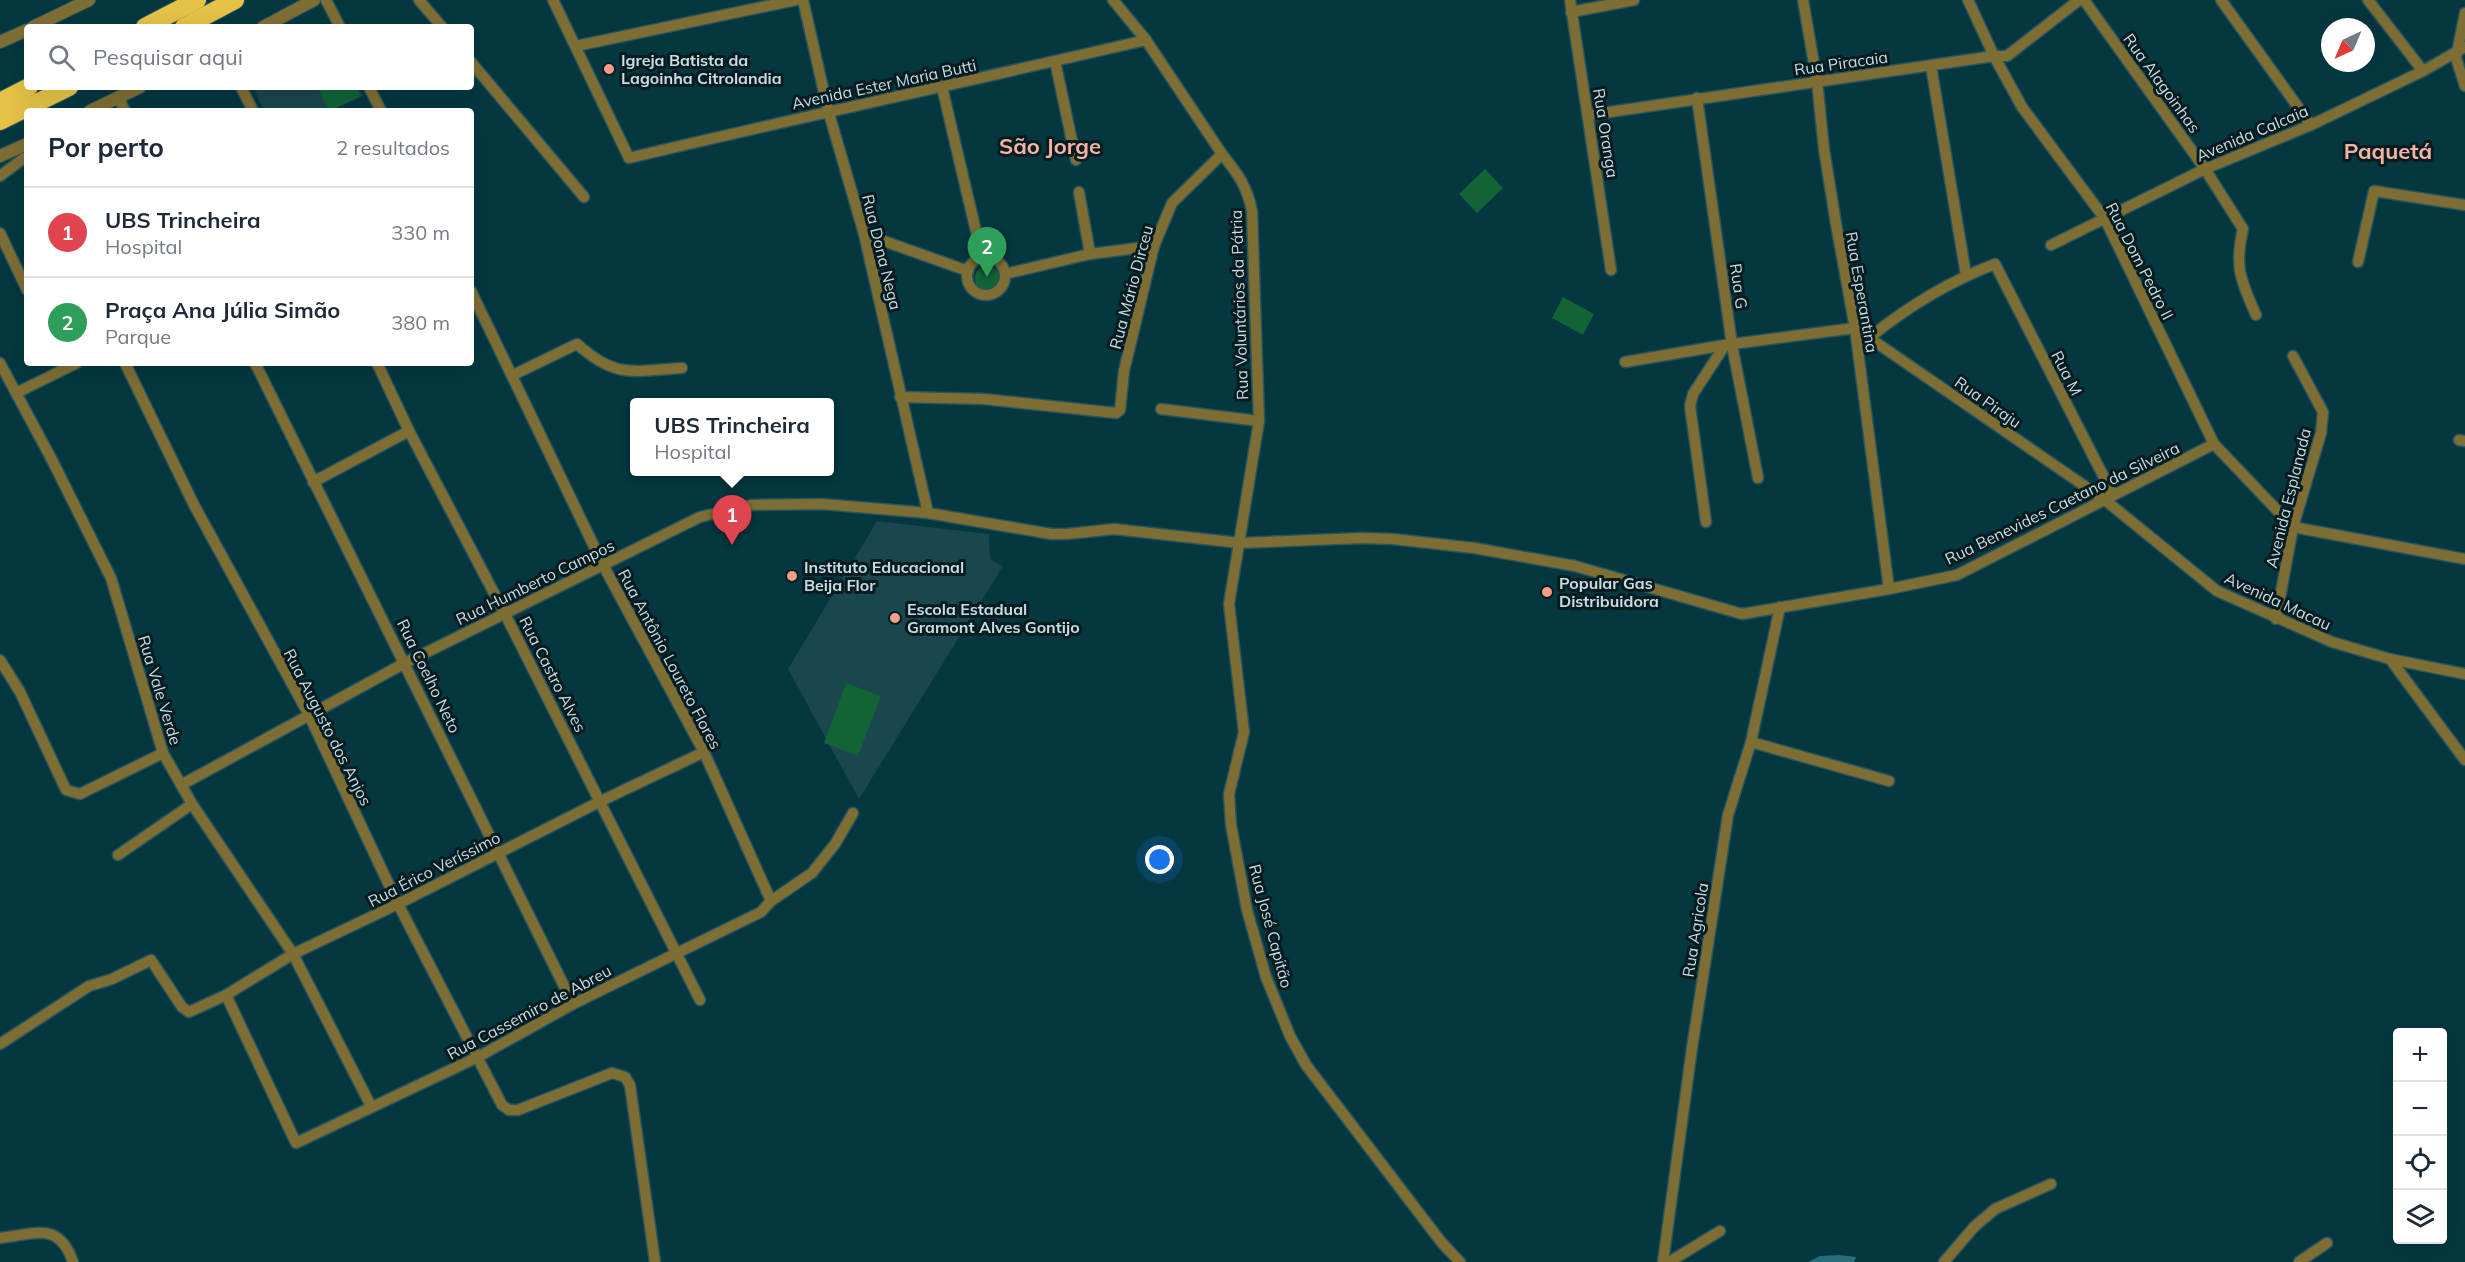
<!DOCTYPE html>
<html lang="pt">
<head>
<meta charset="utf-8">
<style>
  :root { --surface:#fff; --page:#f6f6f7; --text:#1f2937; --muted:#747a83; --line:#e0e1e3; --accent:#7f5e5c }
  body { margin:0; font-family:Mulish,sans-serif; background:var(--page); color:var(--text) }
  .controls { position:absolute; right:18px; bottom:18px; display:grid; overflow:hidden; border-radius:6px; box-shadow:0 6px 24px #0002 }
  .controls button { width:54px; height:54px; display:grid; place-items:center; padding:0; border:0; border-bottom:2px solid var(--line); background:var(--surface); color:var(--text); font:30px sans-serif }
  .compass { position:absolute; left:2321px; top:18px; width:54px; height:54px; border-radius:50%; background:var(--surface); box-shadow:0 6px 24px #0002; rotate:224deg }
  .you { position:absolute; left:1160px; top:860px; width:21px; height:21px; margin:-15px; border:4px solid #fff; border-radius:50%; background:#1a73e8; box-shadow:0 0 0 9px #1a73e833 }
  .badge { display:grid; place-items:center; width:39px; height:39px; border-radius:50%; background:var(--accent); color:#fff; font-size:20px; font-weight:700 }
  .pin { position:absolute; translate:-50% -50px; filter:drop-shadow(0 2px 3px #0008) }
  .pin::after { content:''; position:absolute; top:32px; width:21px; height:18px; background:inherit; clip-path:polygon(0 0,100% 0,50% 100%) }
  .popup { position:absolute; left:630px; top:398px; width:204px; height:78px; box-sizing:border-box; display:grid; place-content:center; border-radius:6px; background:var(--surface); filter:drop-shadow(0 2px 4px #0005); font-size:20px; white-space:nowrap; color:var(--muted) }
  .popup b { font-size:22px; color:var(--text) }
  .popup::after { content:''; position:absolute; left:50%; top:100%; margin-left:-12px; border:12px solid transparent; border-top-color:var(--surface) }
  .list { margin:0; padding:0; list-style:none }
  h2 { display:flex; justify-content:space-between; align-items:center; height:78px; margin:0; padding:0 24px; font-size:26px }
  h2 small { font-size:20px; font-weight:400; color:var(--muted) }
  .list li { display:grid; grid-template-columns:39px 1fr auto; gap:18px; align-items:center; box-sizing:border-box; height:90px; padding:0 24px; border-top:2px solid var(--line) }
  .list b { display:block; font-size:22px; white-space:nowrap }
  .list p { margin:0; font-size:20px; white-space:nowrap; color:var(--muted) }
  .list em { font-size:20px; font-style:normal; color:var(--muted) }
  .icon { flex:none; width:33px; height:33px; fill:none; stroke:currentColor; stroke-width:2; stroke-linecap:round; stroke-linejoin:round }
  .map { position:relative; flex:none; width:2465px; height:1262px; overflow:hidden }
  .search { position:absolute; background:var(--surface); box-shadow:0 6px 24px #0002; left:24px; top:24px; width:450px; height:66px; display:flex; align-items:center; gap:15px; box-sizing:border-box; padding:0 21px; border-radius:6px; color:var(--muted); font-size:22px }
  .panel { position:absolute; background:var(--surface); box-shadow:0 6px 24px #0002; left:24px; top:108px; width:450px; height:258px; border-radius:6px }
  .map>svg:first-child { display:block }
  .built { fill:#1a464e }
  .green { fill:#126437 }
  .water { fill:#286d7b }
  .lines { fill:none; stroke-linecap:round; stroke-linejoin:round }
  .minor-casing { stroke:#27555d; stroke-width:13 }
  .tertiary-casing { stroke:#27555d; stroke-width:14 }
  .motorway-casing { stroke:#27555d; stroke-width:20 }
  .minor { stroke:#7f6e34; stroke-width:10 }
  .tertiary { stroke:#7f6e34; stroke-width:12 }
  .motorway { stroke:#e5c347; stroke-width:18 }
  .poi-dot { fill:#f49e8a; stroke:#081c20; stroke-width:2 }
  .labels { text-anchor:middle; stroke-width:6; stroke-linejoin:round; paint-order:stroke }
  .poi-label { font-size:16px; font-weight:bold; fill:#c6dee3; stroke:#081c20; text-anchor:start }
  .street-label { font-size:16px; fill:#c6dee3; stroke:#081c20 }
  .district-label { font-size:22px; font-weight:bold; fill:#f5b3a4; stroke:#081c20 }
</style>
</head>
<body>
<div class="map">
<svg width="2465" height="1262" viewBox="0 0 2465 1262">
  <rect width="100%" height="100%" fill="#043740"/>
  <!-- built -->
  <g class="built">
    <polygon points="253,87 357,87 363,96 330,111 264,111"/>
    <polygon points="877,521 989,534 990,559 1003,566 859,799 788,669"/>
  </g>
  <!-- green -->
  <g class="green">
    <polygon points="326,87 356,87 361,96 329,111 319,91"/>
    <polygon points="1485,169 1503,188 1477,213 1459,194"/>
    <circle cx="987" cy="278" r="12"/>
    <polygon points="1563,297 1594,314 1583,335 1552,318"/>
    <polygon points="846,683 881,696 858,756 824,743"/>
  </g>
  <!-- water -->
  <polygon class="water" points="1839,1255 1856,1257 1854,1262 1808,1262 1820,1256"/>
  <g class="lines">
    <defs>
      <g id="minor">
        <polyline points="326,0 340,27"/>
        <polyline points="419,0 442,27"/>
        <path d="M553,0L629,158C801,117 974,80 1146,40"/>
        <polyline points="803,0 828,110 864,234 928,513"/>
        <path d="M1113,0L1146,40L1222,154C1238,174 1247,186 1252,211L1259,421L1229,604L1244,732L1229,794L1231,825L1247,910L1266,977L1290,1036L1306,1065L1442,1243L1460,1262"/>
        <polyline points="1570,0 1611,270"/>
        <polyline points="1803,0 1817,81 1824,149 1836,224 1855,328 1889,589"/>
        <polyline points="1968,0 1994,56 2022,107 2105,219 2214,444 2293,527 2465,559"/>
        <path d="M2084,0L2205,169L2243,229C2234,267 2241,281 2256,315"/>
        <polyline points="2221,0 2311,125"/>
        <polyline points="2368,0 2423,71"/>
        <polyline points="1571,12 1634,0"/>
        <polyline points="2465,13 2456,58 2465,86"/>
        <polyline points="576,46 796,0"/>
        <polyline points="1055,61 1076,160"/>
        <polyline points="471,62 584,197"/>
        <polyline points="1931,66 1966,275"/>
        <polyline points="241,87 253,111"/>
        <polyline points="369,87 381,111"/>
        <polyline points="942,87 982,257"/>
        <polyline points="118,97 125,111"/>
        <polyline points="1697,98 1732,345 1758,478"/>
        <polyline points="1589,115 1994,56 2007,56 2079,0"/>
        <polyline points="0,176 24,158"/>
        <polyline points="1079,192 1090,254"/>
        <polyline points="0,233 27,290"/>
        <polyline points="864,234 968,271"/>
        <polyline points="2051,245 2205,169 2311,125 2423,71 2465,47"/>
        <circle cx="986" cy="276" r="19"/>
        <polyline points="2358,262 2374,191 2465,205"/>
        <polyline points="1005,274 1090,254 1154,246"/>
        <polyline points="471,291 603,565 704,752 771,901 812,873 835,844 853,813"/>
        <path d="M1869,338C1906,308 1950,281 1995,264L2113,495"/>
        <polyline points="1625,362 1725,345 1855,328 2105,500 2217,591 2332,642 2390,659 2465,674"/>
        <polyline points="0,363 52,460 111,578 163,753 192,804 293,954 371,1106"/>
        <polyline points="125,363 194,505 309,715 398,904 502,1105 509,1110 518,1110 612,1073 625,1077 630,1085 655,1262"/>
        <polyline points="255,363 573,1004"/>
        <polyline points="377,363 409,431 505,614 700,1000"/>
        <path d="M513,375L577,344C616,379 633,371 682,368"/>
        <polyline points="16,393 77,363"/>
        <polyline points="900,397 984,399 1116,413 1120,410 1124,371 1154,246 1172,203 1222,154"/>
        <polyline points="1161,409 1259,421"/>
        <polyline points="2459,440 2465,441"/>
        <polyline points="313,482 409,431"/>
        <polyline points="1706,522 1690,406 1693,394 1725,345"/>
        <polyline points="2276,619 2293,527 2321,433 2323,412 2293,356"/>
        <polyline points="2390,659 2465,760"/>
        <polyline points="0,660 20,692 66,790 80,794 163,753"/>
        <polyline points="1751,742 1889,781"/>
        <polyline points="181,785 405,663 700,517 751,505 822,504 928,513 1051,534 1067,534 1114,529 1240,543 1362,538 1393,539 1474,548 1575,566 1742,614 1889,589 1957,575 2214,444"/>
        <polyline points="118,855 192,804"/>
        <polyline points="226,995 296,1143 478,1057 573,1004 761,912 771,901"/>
        <polyline points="0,1044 89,986 112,979 151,960 182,1007 189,1012 226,995 293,954 398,904 601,801 704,752"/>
        <path d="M0,1238C36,1234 59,1221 73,1262"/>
        <polyline points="1663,1262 1692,1048 1728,815 1751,742 1780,607"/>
        <polyline points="1669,1262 1720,1231"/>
        <polyline points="1944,1262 1974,1227 1995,1209 2051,1184"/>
        <polyline points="2299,1262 2327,1243"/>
      </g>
      <g id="tertiary">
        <polyline points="33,27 89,0"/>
        <polyline points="263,27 314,0"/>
        <polyline points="0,42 27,30"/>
        <polyline points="90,111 140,87"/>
        <polyline points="0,156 27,144"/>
      </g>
      <g id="motorway">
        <polyline points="145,27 197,0"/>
        <polyline points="184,27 235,0"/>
        <polyline points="0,102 29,87"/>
        <polyline points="0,121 69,87"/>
      </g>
    </defs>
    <!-- minor casing -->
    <use href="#minor" class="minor-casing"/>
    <!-- tertiary casing -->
    <use href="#tertiary" class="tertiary-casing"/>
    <!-- motorway casing -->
    <use href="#motorway" class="motorway-casing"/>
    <!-- minor -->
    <use href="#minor" class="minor"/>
    <!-- tertiary -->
    <use href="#tertiary" class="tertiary"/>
    <!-- motorway -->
    <use href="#motorway" class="motorway"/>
  </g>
  <!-- markers -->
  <g class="poi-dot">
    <circle cx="609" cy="69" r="6"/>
    <circle cx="792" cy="576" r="6"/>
    <circle cx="1547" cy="592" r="6"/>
    <circle cx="895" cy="618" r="6"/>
  </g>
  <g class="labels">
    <!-- poi labels -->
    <g class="poi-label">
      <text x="621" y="66">Igreja Batista da<tspan x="621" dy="18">Lagoinha Citrolandia</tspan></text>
      <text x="804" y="573">Instituto Educacional<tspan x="804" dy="18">Beija Flor</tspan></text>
      <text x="1559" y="589">Popular Gas<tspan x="1559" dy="18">Distribuidora</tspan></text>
      <text x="907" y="615">Escola Estadual<tspan x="907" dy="18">Gramont Alves Gontijo</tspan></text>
    </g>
    <!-- street labels -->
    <g class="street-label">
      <text transform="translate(1841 63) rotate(-8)" y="6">Rua Piracaia</text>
      <text transform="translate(2162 83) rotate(54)" y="6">Rua Alagoinhas</text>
      <text transform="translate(884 84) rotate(-12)" y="6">Avenida Ester Maria Butti</text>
      <text transform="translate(1606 133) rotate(81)" y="6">Rua Oranga</text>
      <text transform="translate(2252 133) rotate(-23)" y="6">Avenida Calcaia</text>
      <text transform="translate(882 252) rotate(76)" y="6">Rua Dona Nega</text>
      <text transform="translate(2140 261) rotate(63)" y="6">Rua Dom Pedro II</text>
      <text transform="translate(1739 286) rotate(82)" y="6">Rua G</text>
      <text transform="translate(1131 287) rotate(-75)" y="6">Rua Mário Dirceu</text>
      <text transform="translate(1862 292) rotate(80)" y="6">Rua Esperantina</text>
      <text transform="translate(1239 305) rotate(-92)" y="6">Rua Voluntários da Pátria</text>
      <text transform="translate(2067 373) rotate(63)" y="6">Rua M</text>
      <text transform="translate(1988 402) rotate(35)" y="6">Rua Piraju</text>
      <text transform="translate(2288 498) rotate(-76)" y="6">Avenida Esplanada</text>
      <text transform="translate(2062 503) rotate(-26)" y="6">Rua Benevides Caetano da Silveira</text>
      <text transform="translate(535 582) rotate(-26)" y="6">Rua Humberto Campos</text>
      <text transform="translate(2278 601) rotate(25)" y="6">Avenida Macau</text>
      <text transform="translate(670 659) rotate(62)" y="6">Rua Antônio Loureto Flores</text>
      <text transform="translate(553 674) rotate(63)" y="6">Rua Castro Alves</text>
      <text transform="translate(429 676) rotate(64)" y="6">Rua Coelho Neto</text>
      <text transform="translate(160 690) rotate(73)" y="6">Rua Vale Verde</text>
      <text transform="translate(328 727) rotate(63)" y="6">Rua Augusto dos Anjos</text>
      <text transform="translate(434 869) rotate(-27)" y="6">Rua Érico Veríssimo</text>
      <text transform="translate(1271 926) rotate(75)" y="6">Rua José Capitão</text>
      <text transform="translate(1695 930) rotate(-81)" y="6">Rua Agricola</text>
      <text transform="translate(529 1012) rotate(-28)" y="6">Rua Cassemiro de Abreu</text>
    </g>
    <!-- district labels -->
    <g class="district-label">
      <text x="1050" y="154">São Jorge</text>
      <text x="2388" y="159">Paquetá</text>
    </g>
  </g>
</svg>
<div class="controls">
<button>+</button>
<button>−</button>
<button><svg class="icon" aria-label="locate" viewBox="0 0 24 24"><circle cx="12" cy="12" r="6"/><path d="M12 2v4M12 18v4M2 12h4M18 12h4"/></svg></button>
<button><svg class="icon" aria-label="layers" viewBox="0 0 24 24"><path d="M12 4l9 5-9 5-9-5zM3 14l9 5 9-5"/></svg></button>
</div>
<svg class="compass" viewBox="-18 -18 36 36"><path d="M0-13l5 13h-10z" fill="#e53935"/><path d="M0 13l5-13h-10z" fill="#747a83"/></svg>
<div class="you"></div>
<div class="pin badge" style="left:732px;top:545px;background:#e0444e">1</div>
<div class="popup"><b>UBS Trincheira</b>Hospital</div>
<div class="pin badge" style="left:987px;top:277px;background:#2e9e5b">2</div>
<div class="search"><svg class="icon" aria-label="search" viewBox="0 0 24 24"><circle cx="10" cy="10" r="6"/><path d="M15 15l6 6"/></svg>Pesquisar aqui</div>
<section class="panel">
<h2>Por perto<small>2 resultados</small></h2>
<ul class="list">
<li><span class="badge" style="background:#e0444e">1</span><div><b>UBS Trincheira</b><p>Hospital</p></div><em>330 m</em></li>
<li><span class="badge" style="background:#2e9e5b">2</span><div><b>Praça Ana Júlia Simão</b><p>Parque</p></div><em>380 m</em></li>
</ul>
</section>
</div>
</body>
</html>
